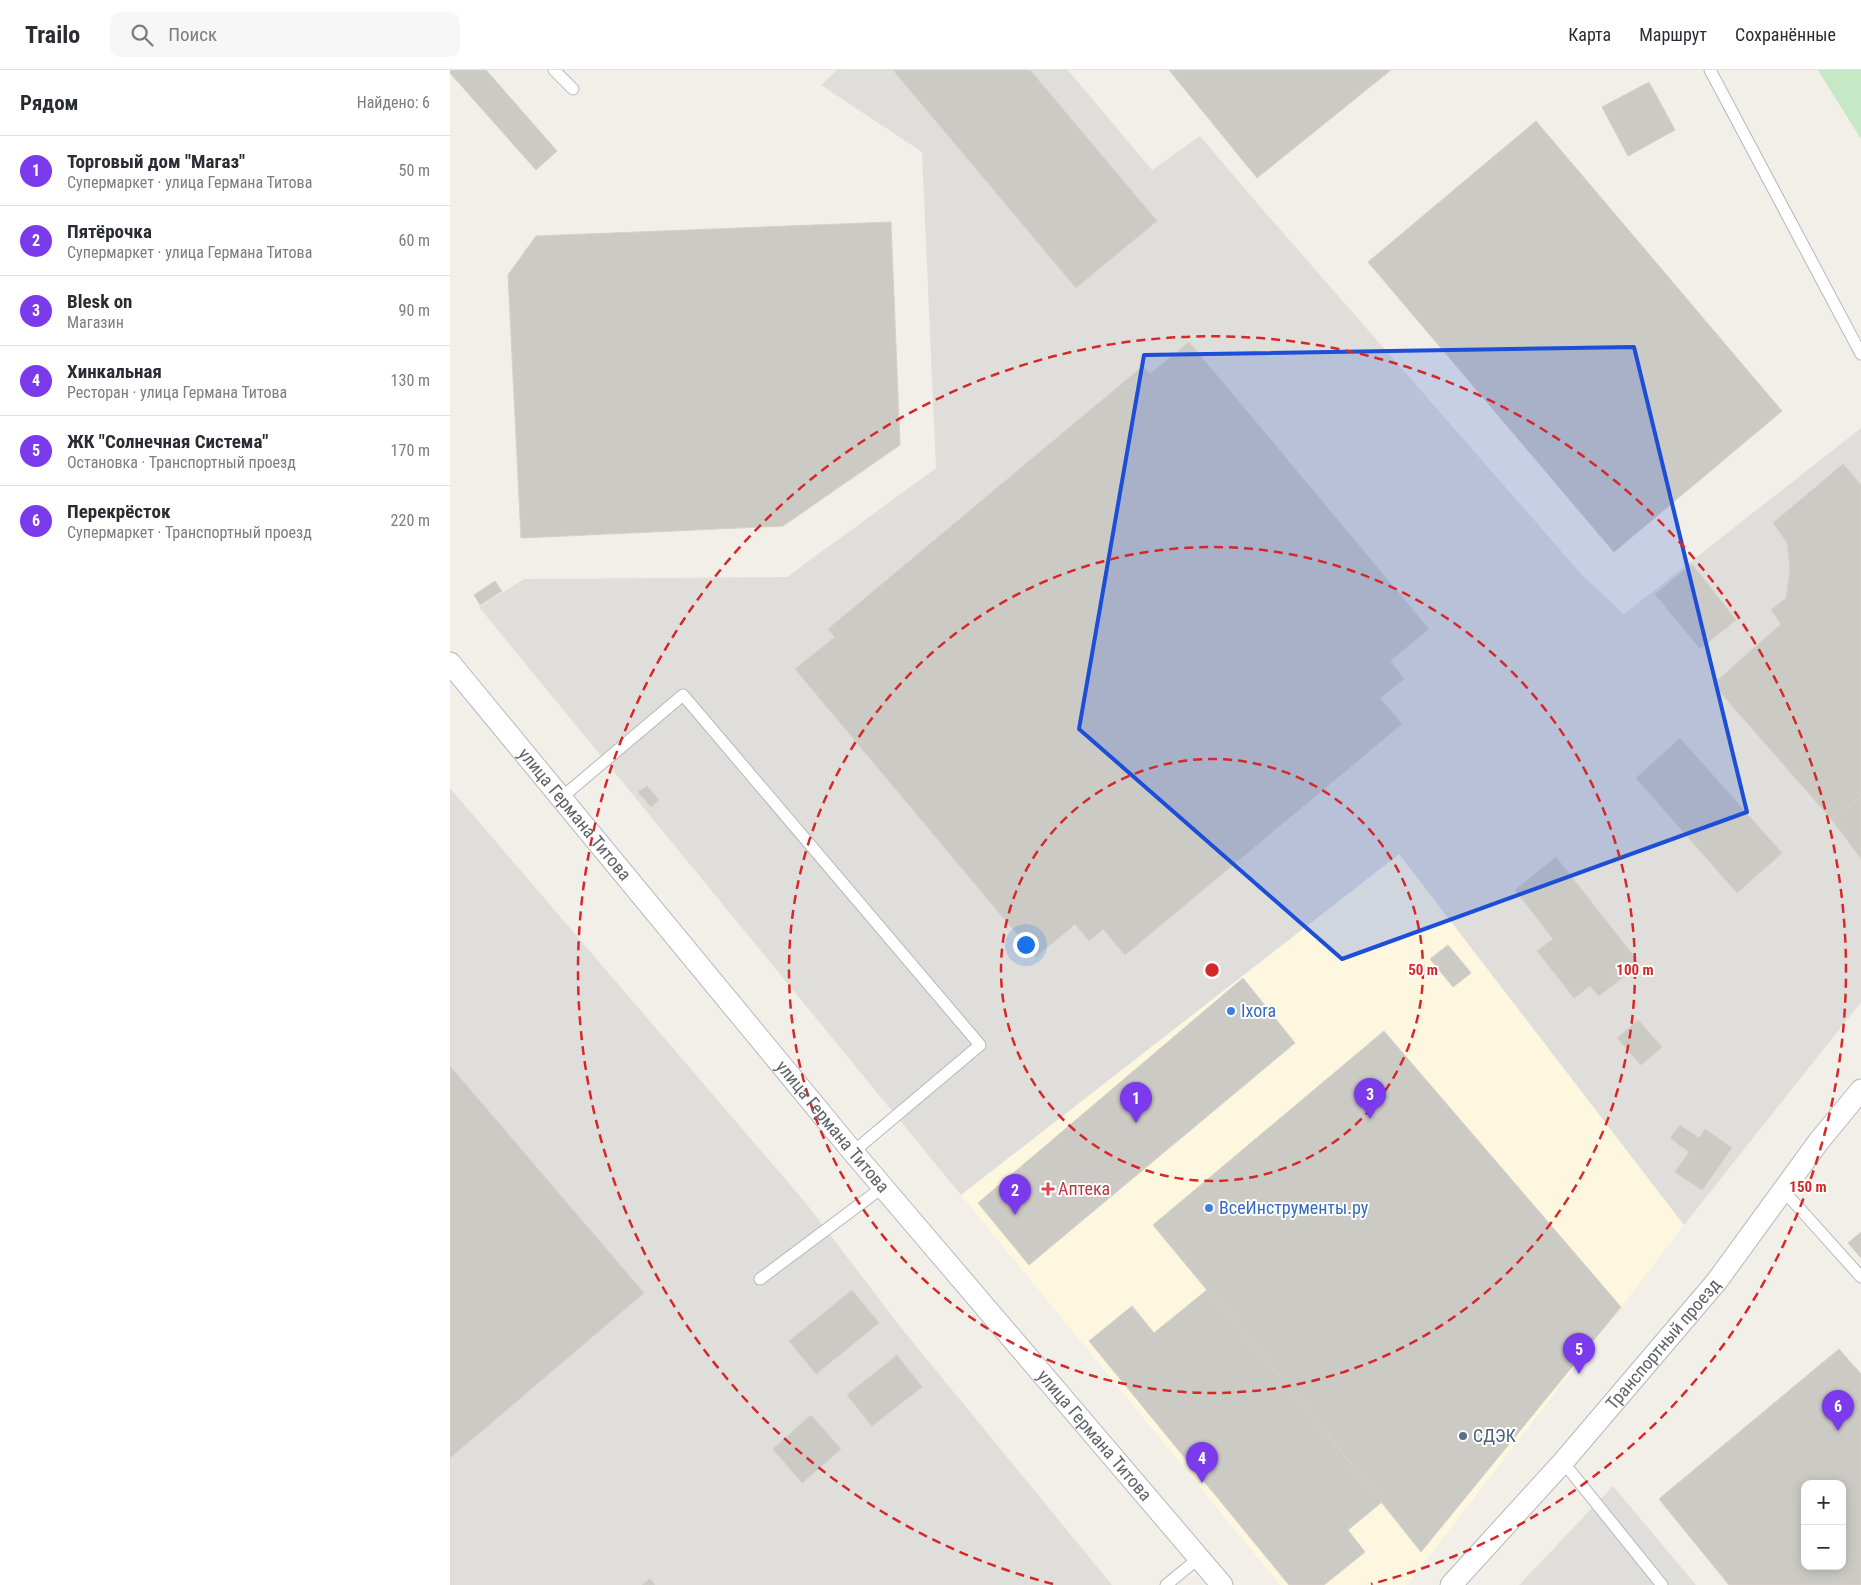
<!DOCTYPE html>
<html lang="ru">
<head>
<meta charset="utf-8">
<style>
  :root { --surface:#fff; --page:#f7f7f7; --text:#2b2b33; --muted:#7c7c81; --line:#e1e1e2; --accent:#7c3aed }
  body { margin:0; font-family:"Roboto Condensed",sans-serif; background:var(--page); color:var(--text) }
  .controls { position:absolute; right:15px; bottom:15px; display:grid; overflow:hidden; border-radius:10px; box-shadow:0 2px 12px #0003 }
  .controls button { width:45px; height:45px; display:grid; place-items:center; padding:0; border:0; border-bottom:1px solid var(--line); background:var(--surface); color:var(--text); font:25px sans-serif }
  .you { position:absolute; left:575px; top:874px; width:18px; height:18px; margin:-12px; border:4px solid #fff; border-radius:50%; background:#1a73e8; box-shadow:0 0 0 8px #1a73e833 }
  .badge { display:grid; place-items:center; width:32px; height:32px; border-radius:50%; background:var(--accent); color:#fff; font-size:16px; font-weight:700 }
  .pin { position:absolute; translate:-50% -41px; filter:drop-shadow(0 1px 2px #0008) }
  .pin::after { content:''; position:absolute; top:26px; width:18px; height:15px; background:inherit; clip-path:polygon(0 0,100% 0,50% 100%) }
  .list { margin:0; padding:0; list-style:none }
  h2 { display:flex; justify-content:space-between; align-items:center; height:65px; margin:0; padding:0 20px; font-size:21px }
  h2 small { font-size:16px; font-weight:400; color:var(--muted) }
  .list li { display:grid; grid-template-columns:32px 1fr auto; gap:15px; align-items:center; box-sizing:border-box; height:70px; padding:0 20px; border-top:1px solid var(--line) }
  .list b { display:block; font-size:19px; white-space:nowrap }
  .list p { margin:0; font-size:16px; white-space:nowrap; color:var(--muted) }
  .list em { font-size:16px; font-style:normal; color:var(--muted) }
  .icon { flex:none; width:28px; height:28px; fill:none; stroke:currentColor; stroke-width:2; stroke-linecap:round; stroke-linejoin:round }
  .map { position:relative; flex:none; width:1411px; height:1515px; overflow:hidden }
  header { display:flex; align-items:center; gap:30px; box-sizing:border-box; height:70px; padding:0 25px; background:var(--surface); border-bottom:1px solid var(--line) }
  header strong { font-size:24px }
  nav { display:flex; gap:28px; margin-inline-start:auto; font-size:18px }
  .search { width:350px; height:45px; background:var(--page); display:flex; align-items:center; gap:12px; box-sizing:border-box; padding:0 18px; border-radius:10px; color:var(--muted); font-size:19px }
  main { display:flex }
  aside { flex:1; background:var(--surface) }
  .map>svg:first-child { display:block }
  .commercial { fill:#fef7e0 }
  .industrial { fill:#e0deda }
  .green { fill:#c5e8c5 }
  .building { fill:#cccac5; stroke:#d6d1c6; fill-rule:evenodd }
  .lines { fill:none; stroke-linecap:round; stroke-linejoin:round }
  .lane-casing { stroke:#b5b8bc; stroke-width:13 }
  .street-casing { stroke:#b5b8bc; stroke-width:23 }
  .lane { stroke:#fff; stroke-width:11 }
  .street { stroke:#fff; stroke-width:21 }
  .marked { fill:#1d4ed8; fill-opacity:0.2; stroke:#1d4ed8; stroke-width:4; stroke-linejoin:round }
  .ring { fill:none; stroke:#d62828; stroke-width:2.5; stroke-dasharray:9 6 }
  .shop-dot { fill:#3f7fe0; stroke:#fff; stroke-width:2 }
  .health-dot { fill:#e0444e; stroke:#fff; stroke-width:2 }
  .service-dot { fill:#5c6f8a; stroke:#fff; stroke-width:2 }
  .labels { text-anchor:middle; stroke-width:4; stroke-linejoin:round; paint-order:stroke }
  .street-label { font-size:18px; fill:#5f6368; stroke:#fff }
  .shop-label { font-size:18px; fill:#366cbe; stroke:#fff; text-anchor:start }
  .health-label { font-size:18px; fill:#be3a42; stroke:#fff; text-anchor:start }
  .service-label { font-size:18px; fill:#4e5e75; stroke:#fff; text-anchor:start }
  .centre { fill:#d62828; stroke:#fff; stroke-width:2.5 }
  .ring-label { font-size:15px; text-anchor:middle; font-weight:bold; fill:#d62828; stroke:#fff; stroke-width:4; stroke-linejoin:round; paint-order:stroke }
</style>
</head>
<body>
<header>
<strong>Trailo</strong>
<div class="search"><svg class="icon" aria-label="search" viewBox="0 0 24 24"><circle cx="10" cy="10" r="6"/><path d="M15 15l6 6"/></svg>Поиск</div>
<nav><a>Карта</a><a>Маршрут</a><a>Сохранённые</a></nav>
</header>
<main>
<aside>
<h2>Рядом<small>Найдено: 6</small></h2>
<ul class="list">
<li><span class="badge">1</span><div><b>Торговый дом &quot;Магаз&quot;</b><p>Супермаркет · улица Германа Титова</p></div><em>50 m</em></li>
<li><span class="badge">2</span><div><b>Пятёрочка</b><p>Супермаркет · улица Германа Титова</p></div><em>60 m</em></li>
<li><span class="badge">3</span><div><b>Blesk on</b><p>Магазин</p></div><em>90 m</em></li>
<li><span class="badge">4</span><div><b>Хинкальная</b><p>Ресторан · улица Германа Титова</p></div><em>130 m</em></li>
<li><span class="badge">5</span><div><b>ЖК &quot;Солнечная Система&quot;</b><p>Остановка · Транспортный проезд</p></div><em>170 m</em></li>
<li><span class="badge">6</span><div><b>Перекрёсток</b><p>Супермаркет · Транспортный проезд</p></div><em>220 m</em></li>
</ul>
</aside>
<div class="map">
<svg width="1411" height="1515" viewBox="0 0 1411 1515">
  <rect width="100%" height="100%" fill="#f1efe8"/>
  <!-- commercial -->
  <polygon class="commercial" points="950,784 1234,1155 957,1515 830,1515 511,1125"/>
  <!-- industrial -->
  <g class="industrial">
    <polygon points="387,0 618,0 702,100 750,66 807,133 1133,506 1174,544 1411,358 1411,932 1234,1155 949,784 511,1125 29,537 74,509 337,507 486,398 472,82 371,15"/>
    <polygon points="0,718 355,1132 452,1259 662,1515 0,1515"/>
    <polygon points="1163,1416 1246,1515 1069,1515"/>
  </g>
  <!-- green -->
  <polygon class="green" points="1368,0 1411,0 1411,69"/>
  <!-- building -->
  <g class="building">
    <polygon points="0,0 36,0 107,81 86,100 0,3"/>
    <polygon points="443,0 580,0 707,151 626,218"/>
    <polygon points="719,0 941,0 807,108"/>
    <polygon points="1199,12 1225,60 1178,86 1152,37"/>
    <polygon points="1086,51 1332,341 1164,482 918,192"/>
    <polygon points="441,152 450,375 333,456 71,468 58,205 86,166"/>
    <polygon points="739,272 979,559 940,591 954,609 930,628 952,654 675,885 653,859 639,871 625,854 586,887 345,599 385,567 378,559 693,296 700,304"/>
    <polygon points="1393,394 1411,415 1411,726 1382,750 1263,614 1331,554 1321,540 1336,528 1340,499 1337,472 1323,453"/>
    <polygon points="1242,494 1286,550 1250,579 1205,524"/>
    <polygon points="45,511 52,521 30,535 24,525"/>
    <polygon points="1230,668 1332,783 1287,823 1186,708"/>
    <polygon points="197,716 209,730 201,737 188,722"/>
    <polygon points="1411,726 1411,789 1382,750"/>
    <polygon points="1106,787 1190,894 1149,926 1140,916 1124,928 1087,881 1103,869 1065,820"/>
    <polygon points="998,875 1021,903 1003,917 980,889"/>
    <polygon points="793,908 845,973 579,1195 528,1133"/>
    <polygon points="1188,950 1212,977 1191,995 1167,968"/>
    <polygon points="934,961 1171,1237 971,1482 897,1389 703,1155"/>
    <polygon points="0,996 194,1223 0,1388"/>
    <polygon points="1230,1055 1249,1068 1255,1059 1282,1078 1252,1120 1225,1102 1239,1082 1220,1068"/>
    <polygon points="1411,1162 1411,1188 1398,1173"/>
    <polygon points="758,1219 932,1432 898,1460 915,1482 874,1515 839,1515 639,1271 682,1236 704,1263"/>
    <polygon points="402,1220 429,1253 366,1304 339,1271"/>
    <path d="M1389,1279L1411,1304V1515H1279L1209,1429ZM1355,1414H1392V1496H1355Z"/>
    <polygon points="447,1285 472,1317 422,1356 397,1325"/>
    <polygon points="361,1345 391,1379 352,1413 323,1379"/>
    <polygon points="200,1509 205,1515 192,1515"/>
  </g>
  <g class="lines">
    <defs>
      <g id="lane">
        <polyline points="104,0 123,19"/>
        <polyline points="1260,0 1411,284"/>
        <polyline points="111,728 233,625 530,975 403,1082"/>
        <polyline points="1333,1120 1411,1207"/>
        <polyline points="310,1209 433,1117"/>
        <polyline points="1113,1392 1212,1515"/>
        <polyline points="716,1515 749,1488"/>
      </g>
      <g id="street">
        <path id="s1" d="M0,593L403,1082L772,1515"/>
        <path id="s2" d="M1001,1515L1113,1392L1267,1211L1369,1071L1411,1020"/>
      </g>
    </defs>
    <!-- lane casing -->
    <use href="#lane" class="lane-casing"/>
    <!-- street casing -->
    <use href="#street" class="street-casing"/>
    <!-- lane -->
    <use href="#lane" class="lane"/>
    <!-- street -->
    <use href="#street" class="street"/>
  </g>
  <!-- marked area -->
  <path class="marked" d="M1184,277L1297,742L892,889L629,659L694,285Z"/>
  <!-- distance rings -->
  <g class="ring">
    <circle cx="762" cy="900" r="211"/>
    <circle cx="762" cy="900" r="423"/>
    <path d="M603 1514A634 634 0 1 1 921 1514"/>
  </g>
  <!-- markers -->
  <g class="shop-dot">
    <circle cx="781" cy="941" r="5"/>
    <circle cx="759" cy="1138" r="5"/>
  </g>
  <path class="health-dot" d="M595.5 1111.5h5v5h5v5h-5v5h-5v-5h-5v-5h5z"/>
  <circle class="service-dot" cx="1013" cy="1366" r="5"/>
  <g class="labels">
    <!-- street labels -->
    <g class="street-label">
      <text dy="6" stroke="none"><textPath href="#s1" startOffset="196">улица Германа Титова</textPath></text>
      <text dy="6" stroke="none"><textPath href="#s1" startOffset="601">улица Германа Титова</textPath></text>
      <text dy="6" stroke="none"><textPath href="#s2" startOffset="321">Транспортный проезд</textPath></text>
      <text dy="6" stroke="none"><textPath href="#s1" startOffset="1006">улица Германа Титова</textPath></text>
    </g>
    <!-- shop labels -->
    <g class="shop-label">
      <text x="791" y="947">Ixora</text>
      <text x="769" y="1144">ВсеИнструменты.ру</text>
    </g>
    <!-- health labels -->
    <g class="health-label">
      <text x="608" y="1125">Аптека</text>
    </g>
    <!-- service labels -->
    <g class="service-label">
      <text x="1023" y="1372">СДЭК</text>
    </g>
  </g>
  <circle cx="762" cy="900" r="8" class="centre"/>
  <g class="ring-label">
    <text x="973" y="905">50 m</text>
    <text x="1185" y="905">100 m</text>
    <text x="1358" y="1122">150 m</text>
  </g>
</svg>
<div class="controls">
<button>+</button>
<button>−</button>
</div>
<div class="you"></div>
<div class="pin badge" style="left:686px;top:1053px">1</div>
<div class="pin badge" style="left:565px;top:1145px">2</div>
<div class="pin badge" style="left:920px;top:1049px">3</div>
<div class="pin badge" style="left:752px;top:1413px">4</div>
<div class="pin badge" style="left:1129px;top:1304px">5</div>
<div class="pin badge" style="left:1388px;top:1361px">6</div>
</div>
</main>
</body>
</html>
